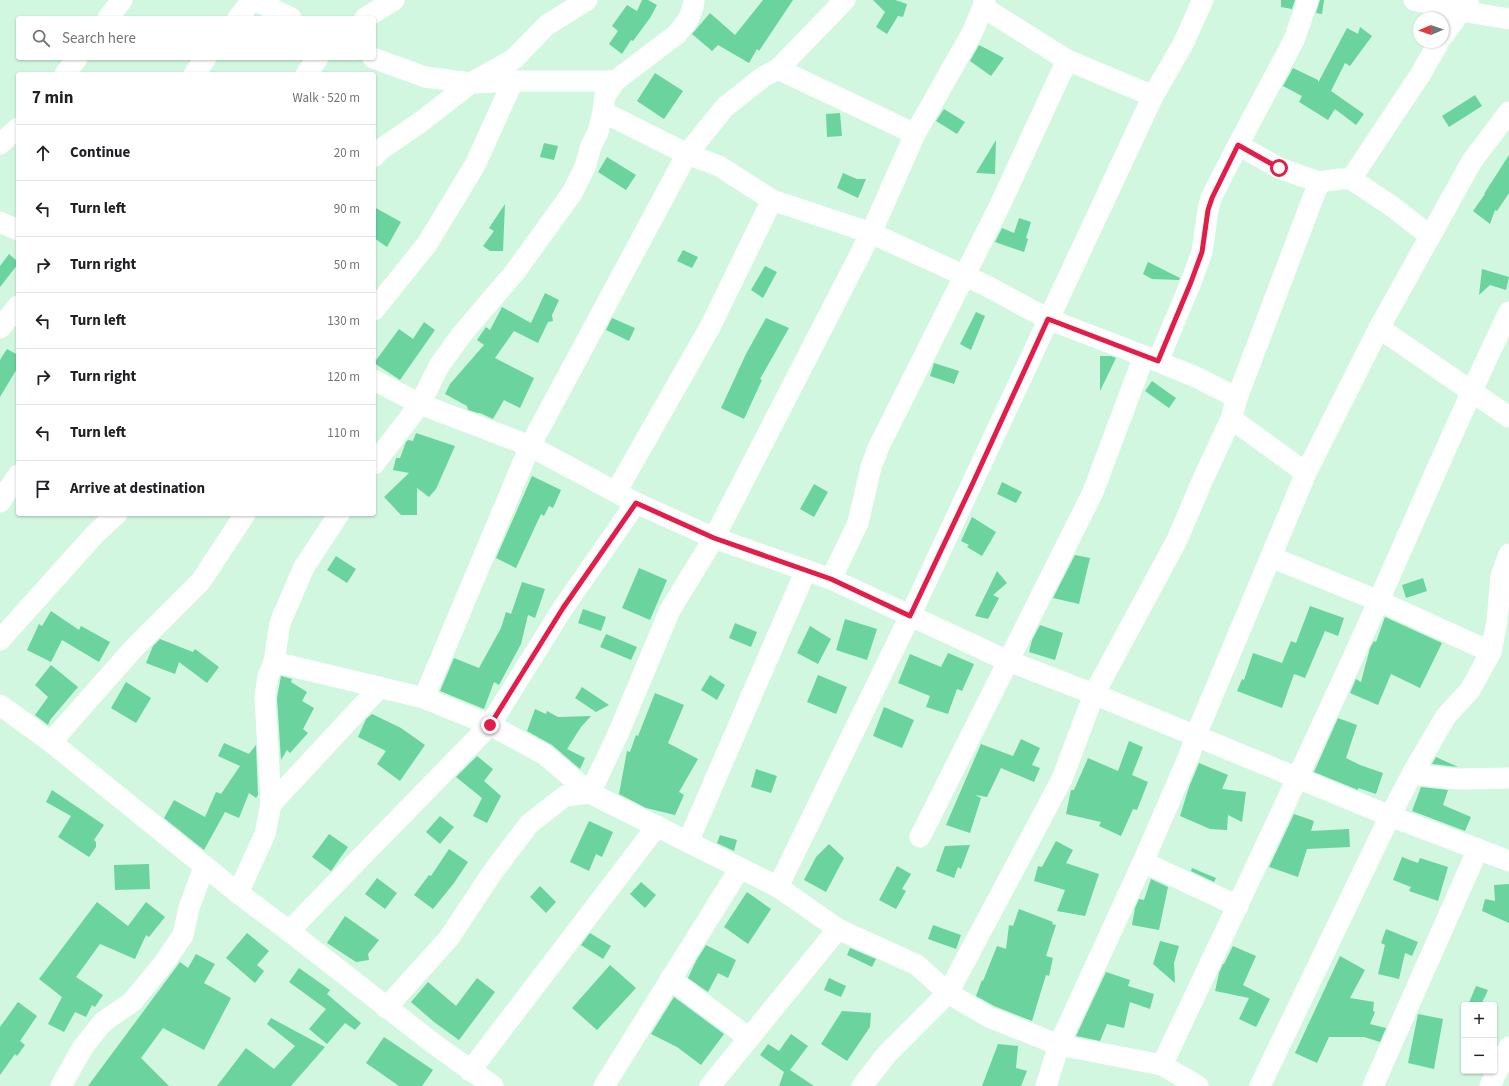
<!DOCTYPE html>
<html lang="en">
<head>
<meta charset="utf-8">
<style>
  :root { --surface:#fff; --page:#f6f6f6; --text:#202124; --muted:#757577; --line:#e0e0e0 }
  body { margin:0; font-family:"Source Sans 3",sans-serif; background:var(--page); color:var(--text) }
  .controls { position:absolute; right:12px; bottom:12px; display:grid; overflow:hidden; border-radius:4px; box-shadow:0 1px 3px #0004 }
  .controls button { width:36px; height:36px; display:grid; place-items:center; padding:0; border:0; border-bottom:1px solid var(--line); background:var(--surface); color:var(--text); font:20px sans-serif }
  .compass { position:absolute; left:1413px; top:12px; width:36px; height:36px; border-radius:50%; background:var(--surface); box-shadow:0 1px 3px #0004; rotate:268deg }
  .stop { position:absolute; width:12px; height:12px; margin:-9px; border:3px solid #e11d48; border-radius:50%; background:#fff }
  .stop.end { background:#e11d48; border-color:#fff; box-shadow:0 1px 4px #0008 }
  .list { margin:0; padding:0; list-style:none }
  h2 { display:flex; justify-content:space-between; align-items:center; height:52px; margin:0; padding:0 16px; font-size:17px }
  h2 small { font-size:13px; font-weight:400; color:var(--muted) }
  .list li { display:grid; grid-template-columns:26px 1fr auto; gap:12px; align-items:center; box-sizing:border-box; height:56px; padding:0 16px; border-top:1px solid var(--line) }
  .list b { display:block; font-size:15px; white-space:nowrap }
  .list em { font-size:13px; font-style:normal; color:var(--muted) }
  .icon { flex:none; width:22px; height:22px; fill:none; stroke:currentColor; stroke-width:2; stroke-linecap:round; stroke-linejoin:round }
  .map { position:relative; flex:none; width:1509px; height:1086px; overflow:hidden }
  .search { position:absolute; background:var(--surface); box-shadow:0 1px 3px #0004; left:16px; top:16px; width:360px; height:44px; display:flex; align-items:center; gap:10px; box-sizing:border-box; padding:0 14px; border-radius:4px; color:var(--muted); font-size:15px }
  .panel { position:absolute; background:var(--surface); box-shadow:0 1px 3px #0004; left:16px; top:72px; width:360px; height:444px; border-radius:4px }
  .map>svg:first-child { display:block }
  .building { fill:#6ad39e }
  .lines { fill:none; stroke-linecap:round; stroke-linejoin:round }
  .minor { stroke:#fff; stroke-width:21 }
  .route { stroke:#e11d48; stroke-width:5 }
</style>
</head>
<body>
<div class="map">
<svg width="1509" height="1086" viewBox="0 0 1509 1086">
  <rect width="100%" height="100%" fill="#d2f7e1"/>
  <!-- building -->
  <g class="building">
    <polygon points="642,0 648,0 657,5 650,18 633,41 631,40 622,54 609,44 618,31 612,26 627,5 637,11"/>
    <polygon points="763,0 793,0 759,51 757,49 749,63 718,45 712,51 692,34 710,13 735,35"/>
    <polygon points="873,0 895,0 907,4 903,17 898,16 887,34 876,27 885,12"/>
    <polygon points="1281,0 1295,0 1292,9 1281,7"/>
    <polygon points="1320,0 1324,0 1322,14 1316,13"/>
    <polygon points="1360,27 1372,36 1350,66 1345,63 1331,91 1364,114 1356,125 1335,109 1328,120 1299,102 1302,96 1283,86 1293,68 1318,80 1318,82 1319,81 1347,28 1358,34"/>
    <polygon points="979,45 1004,58 991,76 970,61"/>
    <polygon points="655,73 683,91 664,119 637,101"/>
    <polygon points="1475,95 1482,106 1449,127 1442,116"/>
    <polygon points="944,109 965,122 957,134 936,121"/>
    <polygon points="840,113 842,136 827,137 826,114"/>
    <polygon points="996,140 995,174 976,173"/>
    <polygon points="544,143 558,146 554,160 540,157"/>
    <polygon points="1509,155 1509,193 1497,211 1495,210 1490,224 1473,211 1485,194 1484,194"/>
    <polygon points="607,157 636,175 626,190 598,172"/>
    <polygon points="843,173 857,179 866,179 858,198 837,188"/>
    <polygon points="505,204 503,251 490,251 483,246 494,231 489,228"/>
    <polygon points="374,207 401,222 387,247 374,238"/>
    <polygon points="1019,218 1031,222 1026,238 1028,239 1024,252 995,242 1002,228 1014,233"/>
    <polygon points="683,250 698,257 692,268 677,261"/>
    <polygon points="9,254 18,262 18,264 0,287 0,266"/>
    <polygon points="1148,262 1180,278 1179,280 1152,279 1143,274"/>
    <polygon points="765,266 777,272 763,298 751,290"/>
    <polygon points="1482,269 1509,277 1506,290 1490,285 1479,295"/>
    <polygon points="545,293 559,300 552,315 553,321 548,322 538,343 514,331 495,358 534,378 520,408 504,400 493,419 480,413 478,413 468,410 467,406 445,394 450,384 484,345 477,340 486,327 490,330 502,307 531,323"/>
    <polygon points="976,312 985,316 971,350 960,344"/>
    <polygon points="612,318 635,328 629,341 606,330"/>
    <polygon points="766,318 789,328 760,379 762,380 744,419 721,408 746,354"/>
    <polygon points="424,322 435,330 400,380 374,363 399,329 413,339"/>
    <polygon points="7,349 18,355 18,367 0,397 0,360"/>
    <polygon points="1100,356 1111,356 1116,358 1100,391"/>
    <polygon points="934,363 959,371 954,384 930,376"/>
    <polygon points="1152,381 1176,398 1169,408 1145,391"/>
    <polygon points="416,433 455,446 436,489 429,497 417,488 417,515 401,515 384,497 409,473 393,470 396,458 400,458 406,442 408,440 413,441"/>
    <polygon points="532,476 561,490 553,508 549,506 544,516 541,514 516,568 496,558"/>
    <polygon points="1002,482 1022,492 1016,503 997,494"/>
    <polygon points="814,484 828,492 814,517 800,509"/>
    <polygon points="972,517 996,532 982,556 967,547 969,545 961,541"/>
    <polygon points="1075,555 1090,558 1079,604 1053,598"/>
    <polygon points="336,556 356,569 347,583 327,570"/>
    <polygon points="639,568 667,580 650,620 622,608"/>
    <polygon points="997,571 1007,583 993,595 999,598 988,619 975,616"/>
    <polygon points="1423,578 1427,591 1406,598 1402,585"/>
    <polygon points="522,582 545,589 535,618 528,615 521,644 499,685 494,682 484,709 440,691 454,658 479,668 501,628 506,612 511,614"/>
    <polygon points="1310,606 1344,618 1338,636 1325,631 1305,678 1294,674 1282,708 1237,691 1242,679 1244,680 1253,653 1282,663 1291,641 1296,643"/>
    <polygon points="583,609 606,617 601,631 578,623"/>
    <polygon points="51,611 79,630 81,626 110,642 99,662 62,640 51,662 27,650 39,624 42,626"/>
    <polygon points="1385,617 1442,643 1420,688 1391,674 1378,705 1350,693 1356,679 1361,682 1370,648 1374,641 1376,642"/>
    <polygon points="845,619 877,629 867,660 836,650"/>
    <polygon points="735,623 757,632 751,647 729,638"/>
    <polygon points="1040,625 1063,633 1055,660 1029,652 1032,640"/>
    <polygon points="810,626 831,639 818,664 797,653"/>
    <polygon points="606,634 637,647 631,660 600,647"/>
    <polygon points="160,639 193,652 195,649 219,667 207,683 179,662 175,674 146,663 153,646"/>
    <polygon points="948,653 974,664 962,691 957,689 948,714 926,707 930,696 898,683 910,654 941,667"/>
    <polygon points="51,665 78,687 50,720 48,725 35,715 48,697 35,685"/>
    <polygon points="710,675 725,685 717,700 701,690"/>
    <polygon points="818,675 847,687 836,714 807,702"/>
    <polygon points="281,676 292,679 291,682 307,692 302,701 314,708 303,729 308,733 290,753 287,750 281,760 277,698"/>
    <polygon points="126,682 151,698 136,723 111,708"/>
    <polygon points="582,687 609,705 596,712 575,698"/>
    <polygon points="655,693 684,705 668,743 698,759 679,792 684,795 675,815 646,808 619,794 627,751 630,752 636,735 638,736"/>
    <polygon points="884,707 914,720 902,748 873,736"/>
    <polygon points="535,709 546,714 547,711 558,717 591,716 581,727 567,749 585,758 580,769 552,745 527,731"/>
    <polygon points="372,714 401,728 425,745 400,781 377,764 386,751 358,737 366,719"/>
    <polygon points="1338,718 1357,725 1346,758 1360,765 1383,773 1376,794 1358,788 1358,790 1314,772"/>
    <polygon points="1021,739 1040,748 1032,765 1040,768 1034,782 1001,768 987,797 975,795 981,798 970,833 946,825 981,744 1013,756"/>
    <polygon points="1129,741 1143,747 1132,775 1148,782 1137,810 1133,809 1121,836 1099,826 1101,822 1066,814 1071,790 1074,790 1088,758 1118,771"/>
    <polygon points="224,743 249,754 256,745 258,795 256,798 249,793 239,818 225,812 204,850 164,818 174,800 205,817 216,792 221,794 240,766 218,756"/>
    <polygon points="477,756 493,769 484,781 501,796 487,823 473,816 482,798 456,777"/>
    <polygon points="1436,757 1458,767 1432,764"/>
    <polygon points="1199,763 1228,775 1222,789 1246,792 1242,822 1228,815 1227,830 1210,829 1180,816 1189,787"/>
    <polygon points="756,769 777,776 771,793 751,787"/>
    <polygon points="1421,787 1448,790 1443,805 1471,817 1465,831 1412,811"/>
    <polygon points="52,790 104,825 94,840 96,842 96,847 89,857 58,837 71,816 46,802"/>
    <polygon points="1294,814 1314,821 1311,831 1349,829 1350,847 1307,849 1298,877 1269,867"/>
    <polygon points="440,816 454,827 440,844 426,832"/>
    <polygon points="589,821 613,832 602,857 596,854 589,871 570,862"/>
    <polygon points="329,834 348,847 331,871 312,857"/>
    <polygon points="720,835 737,840 734,851 717,843"/>
    <polygon points="1056,841 1073,850 1066,863 1099,874 1085,916 1057,911 1065,890 1034,881 1038,866 1042,867"/>
    <polygon points="829,844 844,858 826,892 804,880 816,857"/>
    <polygon points="970,845 961,869 958,867 954,878 936,871 945,846"/>
    <polygon points="449,849 468,862 454,883 433,909 414,895 429,875 431,876"/>
    <polygon points="1402,857 1418,863 1420,858 1448,867 1438,901 1409,891 1411,887 1393,880"/>
    <polygon points="149,864 150,889 115,890 114,865"/>
    <polygon points="897,866 911,874 902,889 906,891 896,909 879,900"/>
    <polygon points="1192,868 1216,878 1214,882 1191,871"/>
    <polygon points="377,878 397,893 385,909 365,894"/>
    <polygon points="1151,879 1168,887 1159,930 1132,925 1135,908 1139,899 1144,900"/>
    <polygon points="641,882 656,895 645,908 630,894"/>
    <polygon points="1509,884 1509,923 1482,911 1485,899 1495,901 1494,885"/>
    <polygon points="540,886 556,902 546,913 530,897"/>
    <polygon points="747,892 771,909 748,944 724,927"/>
    <polygon points="97,902 128,926 146,902 165,917 149,937 146,935 135,959 100,944 76,977 103,995 95,1007 92,1005 86,1017 75,1012 64,1032 48,1024 62,997 39,979"/>
    <polygon points="1019,909 1053,922 1052,924 1056,925 1046,956 1053,958 1049,976 1046,975 1032,1021 994,1006 976,996 982,980 983,981 997,946 1006,949 1009,925 1013,926"/>
    <polygon points="345,916 379,940 368,954 369,960 356,962 327,943"/>
    <polygon points="933,925 961,935 956,949 928,939"/>
    <polygon points="1386,929 1418,942 1412,956 1405,953 1399,979 1378,974 1385,945 1381,943"/>
    <polygon points="247,933 269,951 257,965 264,971 255,983 226,958"/>
    <polygon points="590,933 611,946 603,959 581,945"/>
    <polygon points="1160,941 1179,946 1174,963 1175,983 1153,964"/>
    <polygon points="706,945 736,960 728,978 718,973 708,992 688,978 696,961"/>
    <polygon points="1233,946 1256,956 1243,985 1270,999 1256,1027 1239,1019 1249,998 1215,991 1219,973 1223,964 1224,964"/>
    <polygon points="850,948 876,959 872,967 847,955"/>
    <polygon points="196,954 215,964 204,983 231,998 204,1050 163,1028 141,1058 169,1086 88,1086 180,962 188,968"/>
    <polygon points="1340,956 1365,970 1350,998 1374,1002 1373,1011 1375,1012 1370,1024 1386,1028 1380,1042 1364,1037 1329,1037 1317,1063 1295,1053"/>
    <polygon points="610,965 636,988 597,1030 572,1008"/>
    <polygon points="299,968 330,990 327,994 361,1023 355,1030 345,1023 327,1044 309,1029 326,1009 289,982"/>
    <polygon points="1106,972 1130,980 1128,986 1154,994 1150,1009 1130,1002 1124,1028 1107,1024 1100,1041 1076,1036"/>
    <polygon points="477,978 495,992 459,1040 434,1022 411,1002 428,982 456,1006"/>
    <polygon points="829,978 846,986 841,997 824,990"/>
    <polygon points="1476,986 1488,990 1481,1005 1468,1005"/>
    <polygon points="674,997 724,1034 701,1065 677,1047 651,1034"/>
    <polygon points="18,1002 37,1016 20,1041 25,1045 17,1056 15,1054 0,1075 0,1027"/>
    <polygon points="842,1011 871,1013 870,1027 847,1061 821,1044"/>
    <polygon points="1418,1014 1443,1019 1434,1069 1408,1063"/>
    <polygon points="271,1018 325,1047 291,1086 217,1086 246,1048 274,1069 295,1046 267,1024"/>
    <polygon points="791,1034 808,1046 790,1070 814,1086 779,1086 784,1072 760,1055 768,1044 779,1051"/>
    <polygon points="384,1037 433,1070 422,1086 399,1086 366,1063"/>
    <polygon points="998,1044 1018,1046 1016,1068 1027,1071 1021,1086 982,1086"/>
  </g>
  <g class="lines">
    <!-- minor -->
    <g class="minor">
      <polyline points="254,0 291,18"/>
      <polyline points="1414,0 1461,11 1509,19"/>
      <polyline points="983,7 1067,60 1153,96"/>
      <polyline points="108,18 122,0"/>
      <polyline points="238,18 252,0"/>
      <polyline points="365,18 394,0"/>
      <polyline points="1443,36 1468,2"/>
      <polyline points="373,58 425,77 471,83 514,59 547,25 587,0"/>
      <polyline points="778,69 915,134"/>
      <polyline points="65,74 77,58"/>
      <polyline points="194,74 206,58"/>
      <polyline points="306,74 318,58"/>
      <polyline points="603,112 687,154 725,107 763,77 778,69 845,0"/>
      <polyline points="0,144 18,128"/>
      <polyline points="1238,145 1279,168 1319,182 1340,179 1351,179 1393,207 1430,236"/>
      <polyline points="374,157 380,150 422,121 471,83 513,81 615,81"/>
      <polyline points="1351,179 1420,75 1439,42"/>
      <polyline points="0,222 18,230"/>
      <polyline points="374,310 427,244 475,165 513,81"/>
      <polyline points="0,328 18,306"/>
      <polyline points="1379,328 1509,417"/>
      <polyline points="1158,361 1191,282 1202,252 1208,210 1211,198 1238,145 1294,40 1308,0"/>
      <polyline points="374,380 420,404 530,446 636,503 714,538 831,579 1008,661 1094,694 1390,816 1509,861"/>
      <polyline points="1231,419 1247,430 1306,473"/>
      <polyline points="374,464 420,404 439,366 462,334 515,272 572,193 585,167 591,146 598,132 603,112 605,96 615,81 677,34 688,20 693,7 694,0"/>
      <polyline points="616,492 710,327 772,200 871,233 987,286 1048,319 1144,356 1196,377 1237,398"/>
      <polyline points="0,502 18,475"/>
      <polyline points="1271,557 1379,601 1491,652"/>
      <polyline points="831,579 858,523 871,467 879,446 1000,205 1067,60"/>
      <polyline points="0,640 96,533 117,514"/>
      <polyline points="274,662 424,698 490,725 544,754 590,793 778,887 838,929 917,965 948,993 989,1017 1059,1045 1143,862 1189,756 1196,735 1306,473 1379,328 1472,161 1509,112"/>
      <polyline points="424,698 530,446 687,154 719,166 772,200"/>
      <polyline points="0,705 51,742 238,893 289,931 434,1044 493,1086"/>
      <polyline points="51,742 134,648 201,581 245,514"/>
      <polyline points="1412,774 1446,716 1470,690 1491,652 1497,621 1501,576 1509,554"/>
      <polyline points="271,804 380,687"/>
      <polyline points="920,837 1093,492 1144,356"/>
      <polyline points="688,842 806,570"/>
      <polyline points="1143,862 1238,906"/>
      <polyline points="778,887 910,616 1153,96 1183,44 1203,0"/>
      <polyline points="238,893 265,834 271,804 265,697 268,676 274,662 280,623 304,567 339,514"/>
      <polyline points="289,931 490,725 563,608 636,503"/>
      <polyline points="670,979 749,1038"/>
      <polyline points="386,1008 449,938 492,873 529,824 565,796 590,793 618,734 670,610 714,538 871,233 915,134 972,33 983,7 985,0"/>
      <path d="M1162,1065C1235,911 1309,756 1379,600C1422,504 1463,407 1509,312"/>
      <polyline points="470,1071 657,826"/>
      <polyline points="61,1086 83,1047 103,1022 132,1002 164,963 183,935 189,908 204,867"/>
      <polyline points="604,1086 740,868"/>
      <polyline points="710,1086 838,929"/>
      <polyline points="862,1086 887,1054 948,993 1062,779 1094,694 1177,540 1203,479 1231,419 1237,398 1319,182"/>
      <polyline points="1046,1086 1059,1045 1162,1065 1198,1086"/>
      <polyline points="1260,1086 1390,816 1412,774 1456,779 1509,778"/>
      <polyline points="1373,1086 1478,849"/>
      <polyline points="1490,1086 1509,1047"/>
    </g>
  </g>
  <g class="lines">
    <!-- route -->
    <polyline class="route" points="490,725 563,608 636,503 714,538 831,579 910,616 972,485 1048,319 1158,361 1191,282 1202,252 1208,210 1212,198 1238,145 1279,168"/>
  </g>
</svg>
<div class="controls">
<button>+</button>
<button>−</button>
</div>
<svg class="compass" viewBox="-18 -18 36 36"><path d="M0-13l5 13h-10z" fill="#e53935"/><path d="M0 13l5-13h-10z" fill="#757577"/></svg>
<div class="stop" style="left:1279px;top:168px"></div>
<div class="stop end" style="left:490px;top:725px"></div>
<div class="search"><svg class="icon" aria-label="search" viewBox="0 0 24 24"><circle cx="10" cy="10" r="6"/><path d="M15 15l6 6"/></svg>Search here</div>
<section class="panel">
<h2>7 min<small>Walk · 520 m</small></h2>
<ul class="list">
<li><svg class="icon" aria-label="ahead" viewBox="0 0 24 24"><path d="M12 20V5M6 11l6-6 6 6"/></svg><div><b>Continue</b></div><em>20 m</em></li>
<li><svg class="icon" aria-label="left" viewBox="0 0 24 24"><path d="M17 20v-9H6M10 6l-5 5 5 5"/></svg><div><b>Turn left</b></div><em>90 m</em></li>
<li><svg class="icon" aria-label="right" viewBox="0 0 24 24"><path d="M7 20v-9h11M14 6l5 5-5 5"/></svg><div><b>Turn right</b></div><em>50 m</em></li>
<li><svg class="icon" aria-label="left" viewBox="0 0 24 24"><path d="M17 20v-9H6M10 6l-5 5 5 5"/></svg><div><b>Turn left</b></div><em>130 m</em></li>
<li><svg class="icon" aria-label="right" viewBox="0 0 24 24"><path d="M7 20v-9h11M14 6l5 5-5 5"/></svg><div><b>Turn right</b></div><em>120 m</em></li>
<li><svg class="icon" aria-label="left" viewBox="0 0 24 24"><path d="M17 20v-9H6M10 6l-5 5 5 5"/></svg><div><b>Turn left</b></div><em>110 m</em></li>
<li><svg class="icon" aria-label="arrive" viewBox="0 0 24 24"><path d="M6 21V4h12l-3 4 3 4H6"/></svg><div><b>Arrive at destination</b></div></li>
</ul>
</section>
</div>
</body>
</html>
